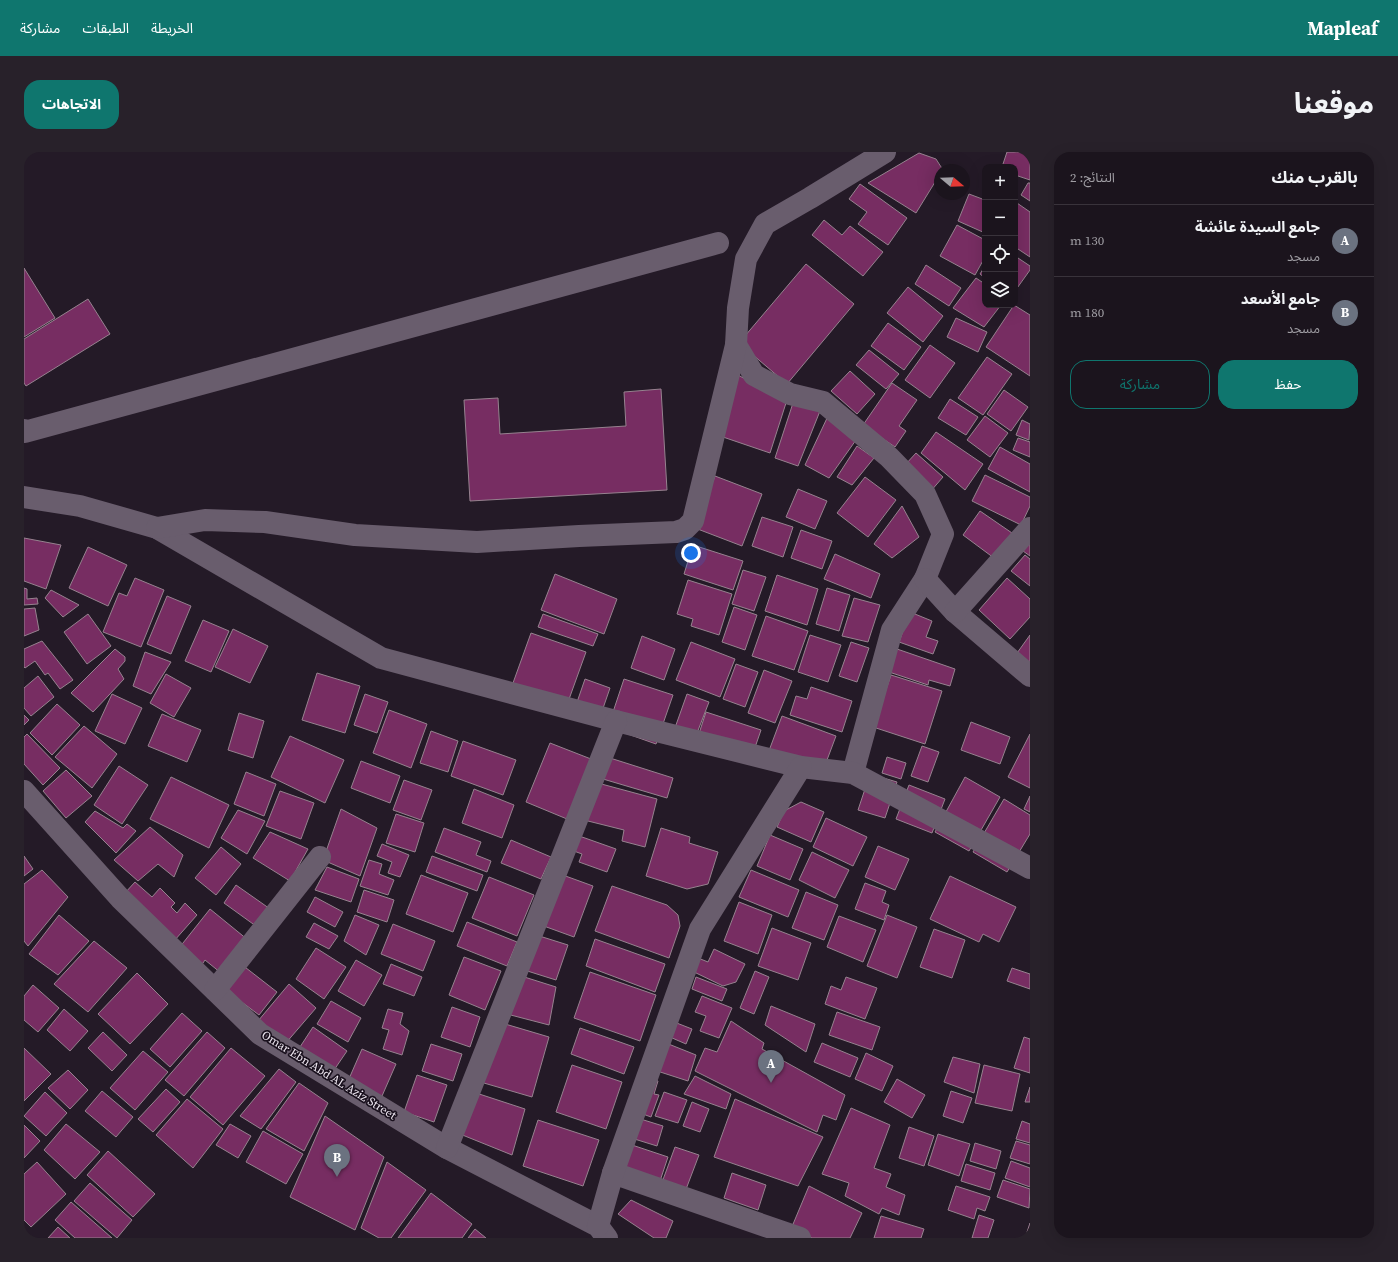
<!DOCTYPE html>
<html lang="ar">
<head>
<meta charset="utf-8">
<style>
  :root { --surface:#1b141d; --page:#28212a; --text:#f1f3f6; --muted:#a09ea4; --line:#39333b; --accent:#0f766e }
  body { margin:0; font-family:"Source Serif 4","Noto Sans Arabic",serif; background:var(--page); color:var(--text); direction:rtl }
  .controls { position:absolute; right:12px; top:12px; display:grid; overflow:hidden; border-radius:8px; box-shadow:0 4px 16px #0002 }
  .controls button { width:36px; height:36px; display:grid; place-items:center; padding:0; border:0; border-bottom:1px solid var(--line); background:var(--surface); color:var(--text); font:20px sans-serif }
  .compass { position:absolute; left:910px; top:12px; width:36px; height:36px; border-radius:50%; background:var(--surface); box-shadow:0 4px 16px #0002; rotate:109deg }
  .you { position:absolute; left:667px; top:401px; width:14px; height:14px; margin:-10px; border:3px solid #fff; border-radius:50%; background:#1a73e8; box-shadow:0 0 0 6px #1a73e833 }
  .badge { display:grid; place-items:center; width:26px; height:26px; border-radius:50%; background:var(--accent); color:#fff; font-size:13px; font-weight:700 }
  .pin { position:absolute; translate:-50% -33px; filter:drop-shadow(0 1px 2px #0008) }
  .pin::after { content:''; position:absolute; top:21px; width:14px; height:12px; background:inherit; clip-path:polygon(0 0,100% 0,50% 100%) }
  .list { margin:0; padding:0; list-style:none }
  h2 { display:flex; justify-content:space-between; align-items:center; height:52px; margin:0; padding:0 16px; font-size:17px }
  h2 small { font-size:13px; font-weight:400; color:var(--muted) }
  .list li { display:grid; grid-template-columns:26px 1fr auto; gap:12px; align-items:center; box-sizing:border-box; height:72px; padding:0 16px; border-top:1px solid var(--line) }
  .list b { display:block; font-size:15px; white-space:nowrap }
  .list p { margin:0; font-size:13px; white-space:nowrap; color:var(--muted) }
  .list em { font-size:13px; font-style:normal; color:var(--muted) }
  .actions { display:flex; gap:8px; padding:12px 16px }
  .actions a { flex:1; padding:9px 0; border:1px solid var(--accent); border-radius:16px; text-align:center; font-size:14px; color:var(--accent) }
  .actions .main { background:var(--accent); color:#fff }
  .icon { flex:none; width:22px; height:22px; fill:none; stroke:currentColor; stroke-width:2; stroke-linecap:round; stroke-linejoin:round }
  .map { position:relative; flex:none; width:1006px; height:1086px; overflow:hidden; direction:ltr; border-radius:16px }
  header { display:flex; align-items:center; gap:24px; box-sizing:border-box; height:56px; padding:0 20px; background:var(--accent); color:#fff }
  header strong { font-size:19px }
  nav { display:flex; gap:22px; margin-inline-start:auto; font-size:14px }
  .intro { display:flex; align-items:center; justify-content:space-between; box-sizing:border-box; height:96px; padding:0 24px }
  h1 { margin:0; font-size:28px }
  .button { padding:10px 18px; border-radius:16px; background:var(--accent); color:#fff; font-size:14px; font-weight:700 }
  main { display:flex; gap:24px; padding:0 24px }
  aside { flex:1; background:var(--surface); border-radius:16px; box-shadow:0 4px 16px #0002 }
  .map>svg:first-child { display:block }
  .building { fill:#772d62; stroke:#96828f }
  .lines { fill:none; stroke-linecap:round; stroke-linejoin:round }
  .minor { stroke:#695d6d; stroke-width:22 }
  .labels { text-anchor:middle; stroke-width:3.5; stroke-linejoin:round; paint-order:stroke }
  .street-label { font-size:12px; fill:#ede6f0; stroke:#1a111e }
</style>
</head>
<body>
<header>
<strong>Mapleaf</strong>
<nav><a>الخريطة</a><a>الطبقات</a><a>مشاركة</a></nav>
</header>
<div class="intro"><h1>موقعنا</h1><a class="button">الاتجاهات</a></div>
<main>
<aside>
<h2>بالقرب منك<small>النتائج: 2</small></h2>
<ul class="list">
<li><span class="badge" style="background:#6b7280">A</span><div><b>جامع السيدة عائشة</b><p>مسجد</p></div><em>130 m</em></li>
<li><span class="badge" style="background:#6b7280">B</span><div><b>جامع الأسعد</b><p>مسجد</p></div><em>180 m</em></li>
</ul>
<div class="actions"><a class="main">حفظ</a><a>مشاركة</a></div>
</aside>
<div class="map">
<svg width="1006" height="1086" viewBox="0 0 1006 1086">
  <rect width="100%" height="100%" fill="#241a27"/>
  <!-- building -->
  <g class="building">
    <polygon points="983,0 1006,0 1006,28 991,23 991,15 978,15"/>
    <polygon points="895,1 912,7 919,18 916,18 916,22 892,61 844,31"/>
    <polygon points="1004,31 1006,31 1006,49 997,43"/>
    <polygon points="836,32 883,66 864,93 834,72 843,60 825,47"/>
    <polygon points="945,42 961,48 961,81 934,69"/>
    <polygon points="993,51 1006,60 1006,105 991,95 991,54"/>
    <polygon points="800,68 818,83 826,74 859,100 839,124 788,83"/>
    <polygon points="933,73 961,88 961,105 951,123 916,104"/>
    <polygon points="991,104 1006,114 1006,118 991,139"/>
    <polygon points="782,112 830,152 763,232 715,191"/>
    <polygon points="902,113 937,136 925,154 891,132"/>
    <polygon points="961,114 961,126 956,122"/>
    <polygon points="0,116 31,166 0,185"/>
    <polygon points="952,126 961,132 961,153 977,153 960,175 929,156"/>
    <polygon points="884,135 919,164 899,190 863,161"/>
    <polygon points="64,147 86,182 2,234 0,231 0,187"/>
    <polygon points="990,153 1006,163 1006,224 962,195"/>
    <polygon points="932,166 963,180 954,200 923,185"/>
    <polygon points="864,171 897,195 880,218 847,194"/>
    <polygon points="906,193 931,211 906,246 881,228"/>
    <polygon points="845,198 875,222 862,237 832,213"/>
    <polygon points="963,205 988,222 959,263 934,246"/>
    <polygon points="826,219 851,242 833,262 807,239"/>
    <polygon points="709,220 762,251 746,301 696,284"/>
    <polygon points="868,231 893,248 875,274 882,279 871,295 839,273"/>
    <polygon points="637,237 643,338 446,349 440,248 474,246 476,282 602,274 600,240"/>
    <polygon points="980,238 1004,255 987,279 963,262"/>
    <polygon points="926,247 954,265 942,283 914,266"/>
    <polygon points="769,251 796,259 774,314 751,306"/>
    <polygon points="804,264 832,288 805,326 781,313"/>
    <polygon points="961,264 984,281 966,305 943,288"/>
    <polygon points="998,268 1006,272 1005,288 992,283"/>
    <polygon points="912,280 959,312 941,338 897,301"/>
    <polygon points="994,286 1006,290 1006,305 989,298"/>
    <polygon points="833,294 850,306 828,333 813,325"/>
    <polygon points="976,295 1006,312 1006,340 964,317"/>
    <polygon points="892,301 919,325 906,340 881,313"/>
    <polygon points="961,323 1006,345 1006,354 997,373 948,349"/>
    <polygon points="691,324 738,342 718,394 671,376"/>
    <polygon points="841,325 872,348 844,385 813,361"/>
    <polygon points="774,337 803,349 791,377 762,365"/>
    <polygon points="878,354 895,385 868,406 850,392"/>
    <polygon points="956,359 988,381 970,406 939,383"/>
    <polygon points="738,365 769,375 759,405 728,394"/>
    <polygon points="777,378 808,389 798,417 767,406"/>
    <polygon points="0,386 37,393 22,437 0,429"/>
    <polygon points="1006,389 1006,404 999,399"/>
    <polygon points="669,393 719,409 709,438 660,422"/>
    <polygon points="64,395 103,413 84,454 45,436"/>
    <polygon points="811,402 856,422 847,446 800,427"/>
    <polygon points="1001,403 1006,407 1006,434 987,419"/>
    <polygon points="719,418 742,425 730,459 708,452"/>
    <polygon points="531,422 593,447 580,482 517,458"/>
    <polygon points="753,423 794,437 783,473 741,459"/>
    <polygon points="111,426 140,438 117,495 79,480 95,441 103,444"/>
    <polygon points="983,426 1006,447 1006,465 986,487 955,458"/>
    <polygon points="664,428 708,442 695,483 667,474 669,467 653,462"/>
    <polygon points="0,436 3,437 3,447 13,446 14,452 0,453"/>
    <polygon points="803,436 826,443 815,479 792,472"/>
    <polygon points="27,438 55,453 39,465 21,446"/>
    <polygon points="143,444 167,454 147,502 123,492"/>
    <polygon points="830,446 856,453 844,490 818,484"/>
    <polygon points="710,455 733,463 721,498 698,490"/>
    <polygon points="11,456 15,478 0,484 0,457"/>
    <polygon points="886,460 908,469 902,485 914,489 909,502 875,490"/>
    <polygon points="64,462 87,494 63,512 40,480"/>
    <polygon points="519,462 574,482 569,494 514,475"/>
    <polygon points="742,464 784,479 770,518 728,504"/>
    <polygon points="179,468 205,479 187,520 161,509"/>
    <polygon points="209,477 244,494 226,531 191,515"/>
    <polygon points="507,481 562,500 544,550 489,531"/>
    <polygon points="786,483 817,493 804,530 774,520"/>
    <polygon points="1006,483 1006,520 988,508"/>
    <polygon points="618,484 651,497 640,528 607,516"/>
    <polygon points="18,489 49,528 36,537 24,521 21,523 11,509 1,516 0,515 0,497"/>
    <polygon points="667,490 711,507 696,545 652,528"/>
    <polygon points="827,490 845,496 833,530 815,524"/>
    <polygon points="91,497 101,505 101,509 94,517 100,527 69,560 47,541"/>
    <polygon points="873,497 931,517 926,534 905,528 904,533 865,520"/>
    <polygon points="121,500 147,510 127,542 109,534"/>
    <polygon points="712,512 734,520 721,555 699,547"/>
    <polygon points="740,518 768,529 751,571 724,561"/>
    <polygon points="293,521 336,534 321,581 278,568"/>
    <polygon points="142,522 167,536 150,565 126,551"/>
    <polygon points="867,523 918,539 901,592 849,575"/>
    <polygon points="14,524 30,545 7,564 0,556 0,536"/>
    <polygon points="561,527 586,536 576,565 551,556"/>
    <polygon points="600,527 649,543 632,592 584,575"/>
    <polygon points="787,535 828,549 818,580 766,563 772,544 783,547"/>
    <polygon points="88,542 118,556 101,592 71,579"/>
    <polygon points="341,542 364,550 353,581 330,573"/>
    <polygon points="663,542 685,550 668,594 647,587"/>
    <polygon points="33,552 56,573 28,603 6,581"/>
    <polygon points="365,558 403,572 387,616 349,601"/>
    <polygon points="682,560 737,578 726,610 670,597"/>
    <polygon points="215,561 240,569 229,606 204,598"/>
    <polygon points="138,562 177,578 163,610 124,594"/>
    <polygon points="0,563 5,568 0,573"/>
    <polygon points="758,564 812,584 797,624 743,604"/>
    <polygon points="947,570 986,585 976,612 937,598"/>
    <polygon points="60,574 93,602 68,636 31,605"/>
    <polygon points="407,579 434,589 424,620 396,611"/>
    <polygon points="3,582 36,616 19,633 0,612 0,585"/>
    <polygon points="1006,582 1006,636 984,625"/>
    <polygon points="266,584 320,608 301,651 247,625"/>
    <polygon points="439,589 492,608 479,643 427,624"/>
    <polygon points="526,591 567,607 543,667 502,650"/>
    <polygon points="898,594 915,600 904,630 887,624"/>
    <polygon points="863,605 882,611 877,627 858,621"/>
    <polygon points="586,606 649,626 643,646 579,627"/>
    <polygon points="337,609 376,624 366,651 327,636"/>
    <polygon points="95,614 124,633 98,672 70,653"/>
    <polygon points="42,618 68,644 42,666 19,639"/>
    <polygon points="222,620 252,632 240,664 210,652"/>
    <polygon points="846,622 873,630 861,666 834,658"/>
    <polygon points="147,625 205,653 185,696 126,667"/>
    <polygon points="941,625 976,645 945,699 911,680"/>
    <polygon points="380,628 408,638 397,668 369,658"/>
    <polygon points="570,630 633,647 621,695 598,689 600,678 560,668"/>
    <polygon points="885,633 921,647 908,681 872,667"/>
    <polygon points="450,637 490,653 478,686 438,671"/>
    <polygon points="256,639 290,651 277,687 242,674"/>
    <polygon points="1006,644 1006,660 1000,657"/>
    <polygon points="980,647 1006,663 1006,682 983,720 949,700"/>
    <polygon points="777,650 800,660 787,690 753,675 760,659"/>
    <polygon points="317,657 353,676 336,724 299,708"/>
    <polygon points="214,658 241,669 223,702 197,686"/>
    <polygon points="71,659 99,676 103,672 112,679 92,701 61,670"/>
    <polygon points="372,662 400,671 391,700 362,691"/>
    <polygon points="802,666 843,685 829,714 789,695"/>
    <polygon points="126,675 159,703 150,725 134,712 114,729 90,708"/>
    <polygon points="420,676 457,690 452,703 467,709 463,720 411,700"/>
    <polygon points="637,676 666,685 665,691 694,700 684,732 663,737 622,724"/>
    <polygon points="246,680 284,697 266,729 229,706"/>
    <polygon points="544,680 592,697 583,720 555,710 558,702 539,695"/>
    <polygon points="746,683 779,697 766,728 733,714"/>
    <polygon points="487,688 527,705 517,727 477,711"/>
    <polygon points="358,692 385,703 376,725 364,721 368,710 353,704"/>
    <polygon points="854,694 885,707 871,738 841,725"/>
    <polygon points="197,695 217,712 192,743 171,726"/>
    <polygon points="788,700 825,718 811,746 775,728"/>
    <polygon points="0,704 9,717 0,724"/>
    <polygon points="408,704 459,723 453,739 402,720"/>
    <polygon points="345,708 358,712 355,722 370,728 364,743 336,734"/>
    <polygon points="303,715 335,727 327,750 291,738"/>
    <polygon points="18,718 44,745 4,794 0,789 0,732"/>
    <polygon points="727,718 775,738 764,765 715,745"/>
    <polygon points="536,722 569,734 550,785 517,773"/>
    <polygon points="397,723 444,741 429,780 382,762"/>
    <polygon points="926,724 992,755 975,790 959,782 955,790 906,767"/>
    <polygon points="465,725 510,743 493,784 448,766"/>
    <polygon points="111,730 128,745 136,736 151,751 147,755 153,761 161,751 173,763 150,789 100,742"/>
    <polygon points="841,731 862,739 858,750 865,753 860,768 831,757"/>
    <polygon points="212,733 249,759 236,777 200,751"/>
    <polygon points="588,734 643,753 654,763 656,774 645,806 571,779"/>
    <polygon points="340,738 370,748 363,770 333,760"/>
    <polygon points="782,740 814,753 800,788 768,776"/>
    <polygon points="291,745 319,760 311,775 283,760"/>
    <polygon points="715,750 748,763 734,802 700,789"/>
    <polygon points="186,757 224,788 197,821 181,808 177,814 155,796"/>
    <polygon points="35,763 65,789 34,823 5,802"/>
    <polygon points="331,763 355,773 342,803 320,789"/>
    <polygon points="863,763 893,775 873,826 843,814"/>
    <polygon points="815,764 852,778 839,810 803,795"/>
    <polygon points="443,770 493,790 483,814 433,794"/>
    <polygon points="290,771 314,784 305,797 282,785"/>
    <polygon points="369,772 411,789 399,819 357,802"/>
    <polygon points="748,776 787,791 774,828 734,814"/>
    <polygon points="910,777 941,788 928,826 896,815"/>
    <polygon points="509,782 544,793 532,828 497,817"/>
    <polygon points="571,787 641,812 631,840 562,814"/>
    <polygon points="70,789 103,816 64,860 30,832"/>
    <polygon points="292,796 322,815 300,847 272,827"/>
    <polygon points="690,797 721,812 712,830 699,834 668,819 674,806 684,810"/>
    <polygon points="440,805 477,819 461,858 425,843"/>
    <polygon points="332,808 358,823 340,854 314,839"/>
    <polygon points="217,812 253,840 235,863 199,836"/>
    <polygon points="367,812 398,825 390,844 359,832"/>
    <polygon points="988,816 1006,822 1006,837 983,829"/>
    <polygon points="731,819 745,825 730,862 716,856"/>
    <polygon points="566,820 632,843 616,889 550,866"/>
    <polygon points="113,821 144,852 106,892 74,862"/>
    <polygon points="494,823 532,835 525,873 479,861"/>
    <polygon points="672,825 703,837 698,849 668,837"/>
    <polygon points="822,825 853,836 841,867 801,852 807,834 817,838"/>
    <polygon points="265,832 292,856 261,892 234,869"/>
    <polygon points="9,833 35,856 14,880 0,868 0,844"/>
    <polygon points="678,844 708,856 695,886 676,879 682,864 671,860"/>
    <polygon points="307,849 337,866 324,890 293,872"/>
    <polygon points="747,854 791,872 782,900 741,873"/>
    <polygon points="428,855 456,865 446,895 417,885"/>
    <polygon points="40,857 64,879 46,899 23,878"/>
    <polygon points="364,857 379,861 376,872 385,879 378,903 359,897 365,878 358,876"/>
    <polygon points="813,860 856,875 848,898 805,883"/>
    <polygon points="158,861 178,879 146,915 126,897"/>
    <polygon points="645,868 668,877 662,892 639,882"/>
    <polygon points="471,869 525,885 508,945 453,929"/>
    <polygon points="707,869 740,891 738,897 821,943 812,968 799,963 793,980 671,919 681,896 693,900"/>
    <polygon points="289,875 323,899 308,921 274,898"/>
    <polygon points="556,876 610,895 600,922 547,902"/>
    <polygon points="79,880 103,903 88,919 64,896"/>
    <polygon points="183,880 201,896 160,944 141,928"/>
    <polygon points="1000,885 1006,887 1006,921 990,916"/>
    <polygon points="637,889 672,903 664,929 627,917"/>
    <polygon points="798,891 834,906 826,925 790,910"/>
    <polygon points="407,892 438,902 429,929 398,919"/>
    <polygon points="0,896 27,922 0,949"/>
    <polygon points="207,896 241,924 199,973 166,945"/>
    <polygon points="338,897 372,912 358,944 324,929"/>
    <polygon points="119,899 144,920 111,958 86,936"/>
    <polygon points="842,901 869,914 858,939 831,927"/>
    <polygon points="929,905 956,912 950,941 920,930"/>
    <polygon points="548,913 598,930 582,977 532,960"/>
    <polygon points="960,913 996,922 988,959 951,951"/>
    <polygon points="255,917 272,930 237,977 216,964"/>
    <polygon points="44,918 64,938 46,957 24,936"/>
    <polygon points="393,923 423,933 410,970 380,960"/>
    <polygon points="621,924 634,929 630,942 635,943 627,965 608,958"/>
    <polygon points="671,924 707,942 702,957 660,942"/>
    <polygon points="873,927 901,943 888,966 860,950"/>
    <polygon points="275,931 304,951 280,999 242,977"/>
    <polygon points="1006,935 1006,950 1001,950"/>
    <polygon points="142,937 156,950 129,980 114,967"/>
    <polygon points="443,938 501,957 488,1003 431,980"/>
    <polygon points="78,939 109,965 92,985 61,959"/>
    <polygon points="927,939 948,946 939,971 919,964"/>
    <polygon points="21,940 43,961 22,984 0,964"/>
    <polygon points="640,940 663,948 654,971 631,964"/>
    <polygon points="163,947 199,977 169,1016 132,983"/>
    <polygon points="711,947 799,985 774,1034 690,1005"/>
    <polygon points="668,950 685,957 676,980 659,974"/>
    <polygon points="827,956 866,973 850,1016 867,1022 862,1035 881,1043 875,1063 858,1056 855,1062 821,1044 825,1031 798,1022"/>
    <polygon points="301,964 360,1005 331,1078 266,1045"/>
    <polygon points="610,965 639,974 633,994 604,985"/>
    <polygon points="514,968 575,988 559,1034 499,1014"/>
    <polygon points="998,969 1006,972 1006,991 992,987"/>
    <polygon points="42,972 76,1000 51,1027 20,998"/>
    <polygon points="206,972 227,984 214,1006 192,993"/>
    <polygon points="0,973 16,989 0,1006"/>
    <polygon points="885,975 910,984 900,1014 875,1006"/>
    <polygon points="239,979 279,1002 262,1032 222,1010"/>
    <polygon points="914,982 946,992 935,1024 904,1013"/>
    <polygon points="596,989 644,1005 634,1035 586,1019"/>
    <polygon points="992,989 1006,993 1006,1012 986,1006"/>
    <polygon points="951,991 977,999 972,1017 946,1009"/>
    <polygon points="651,995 675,1003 656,1053 633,1044"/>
    <polygon points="84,999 131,1042 109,1065 63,1023"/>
    <polygon points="987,1009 1006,1016 1006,1035 981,1026"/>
    <polygon points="13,1010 42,1042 7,1075 0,1068 0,1022"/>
    <polygon points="363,1010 402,1038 367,1086 355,1086 337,1076"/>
    <polygon points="942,1012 971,1021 966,1038 937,1029"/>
    <polygon points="708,1021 742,1033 734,1058 700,1046"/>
    <polygon points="979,1028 1006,1037 1005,1056 973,1045"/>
    <polygon points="66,1031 108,1068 93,1086 50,1049"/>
    <polygon points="785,1034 838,1061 826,1086 788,1086 767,1077"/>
    <polygon points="932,1034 966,1045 961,1059 953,1056 950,1067 924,1058"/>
    <polygon points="407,1041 448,1072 438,1086 374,1086"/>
    <polygon points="607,1048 649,1069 642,1086 630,1086 594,1062"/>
    <polygon points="47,1050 88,1086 51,1086 31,1068"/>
    <polygon points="955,1063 970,1068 964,1086 948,1086"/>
    <polygon points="857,1064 900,1077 897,1086 850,1086"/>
    <polygon points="1006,1071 1006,1086 1001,1086"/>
    <polygon points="34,1075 46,1086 24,1086"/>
    <polygon points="451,1077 462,1086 444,1086"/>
  </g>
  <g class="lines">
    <!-- minor -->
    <g class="minor">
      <polyline points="712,193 730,223 766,242 799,250 865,305 901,342 919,382 901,427 868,478 829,621"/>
      <polyline points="0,278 1,280 694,91"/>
      <polyline points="0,345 56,354 133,376 357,506 592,569 777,615 829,621 1006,716"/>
      <polyline points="133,376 181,368 241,370 331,383 453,390 555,384 652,380 661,377 669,369 712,193 714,156 722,107 741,72 786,46 861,0"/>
      <polyline points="901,427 931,460 1006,524"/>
      <polyline points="931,460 1006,376"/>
      <polyline points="0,639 96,746 236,882 423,996 574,1074 583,1086"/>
      <polyline points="191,838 296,705"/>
      <polyline points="423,996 592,569"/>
      <polyline points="589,1021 776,1086"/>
      <polyline points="574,1074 589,1021 676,777 777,615"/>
    </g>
  </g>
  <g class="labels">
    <!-- street labels -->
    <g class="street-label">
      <text transform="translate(305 923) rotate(32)" y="4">Omar Ebn Abd AL Aziz Street</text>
    </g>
  </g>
</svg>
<div class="controls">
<button>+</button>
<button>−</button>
<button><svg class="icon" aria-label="locate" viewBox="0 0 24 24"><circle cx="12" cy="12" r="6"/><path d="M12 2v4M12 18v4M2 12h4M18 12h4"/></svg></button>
<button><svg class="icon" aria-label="layers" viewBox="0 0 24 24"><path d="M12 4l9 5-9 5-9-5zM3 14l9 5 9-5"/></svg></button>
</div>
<svg class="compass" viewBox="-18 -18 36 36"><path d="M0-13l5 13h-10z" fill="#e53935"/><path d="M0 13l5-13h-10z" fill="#a09ea4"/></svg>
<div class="you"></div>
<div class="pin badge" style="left:747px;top:931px;background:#6b7280">A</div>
<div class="pin badge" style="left:313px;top:1025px;background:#6b7280">B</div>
</div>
</main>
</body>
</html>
